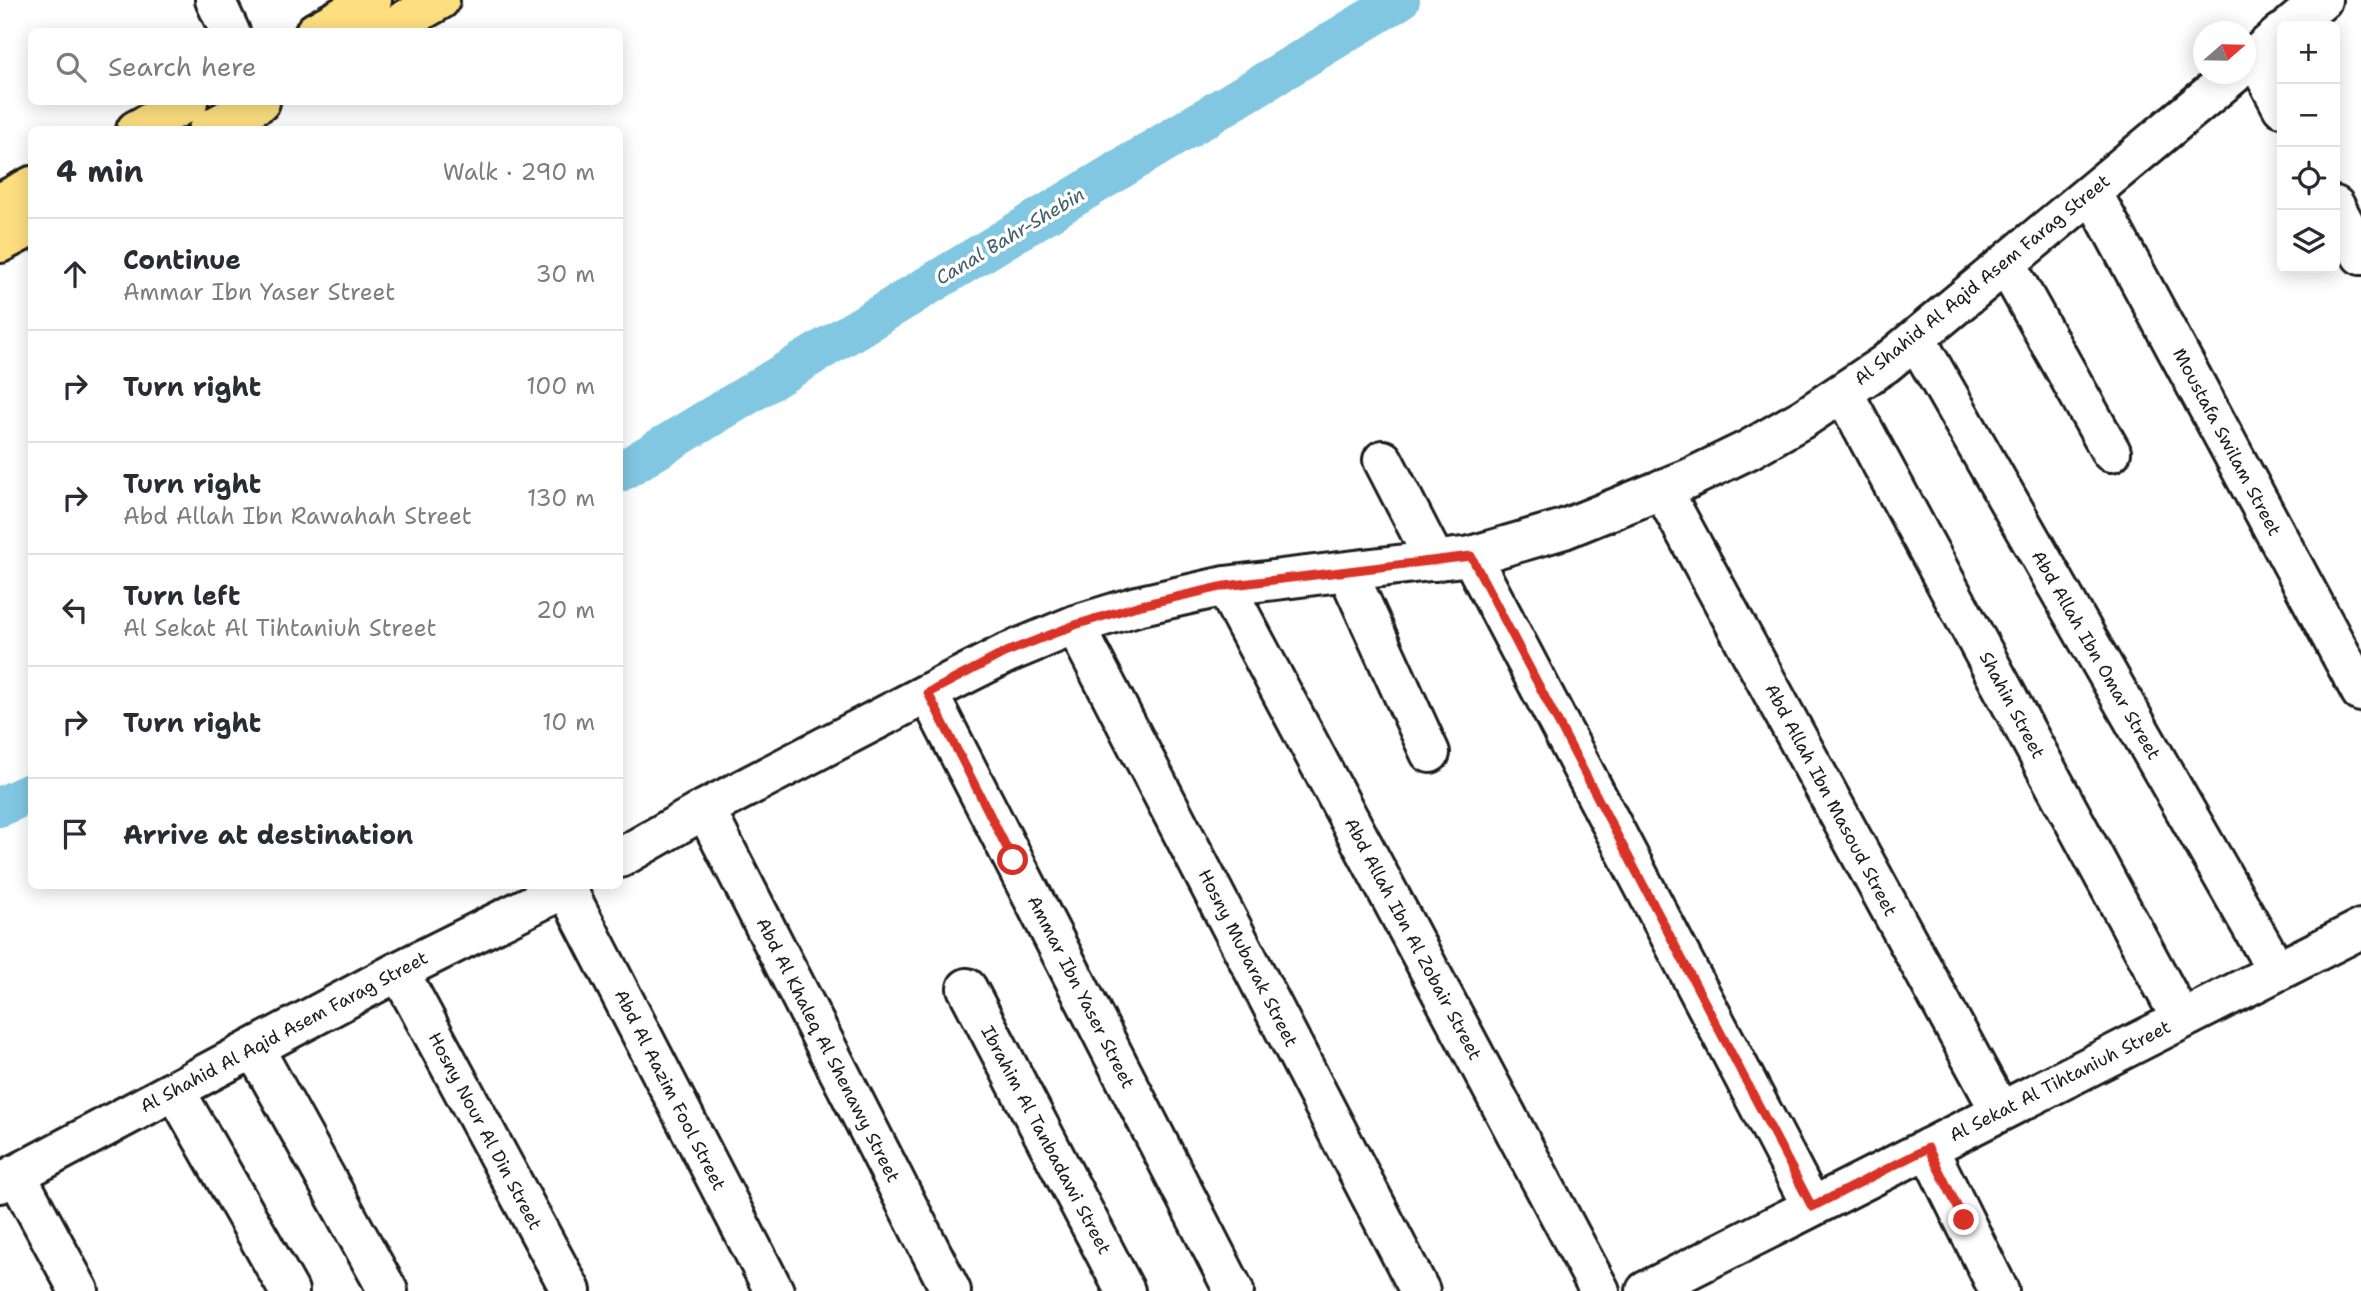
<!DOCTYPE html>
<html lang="en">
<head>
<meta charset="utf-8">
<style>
	:root { --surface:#fff; --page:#f2f2f3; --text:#2b2b33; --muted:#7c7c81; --line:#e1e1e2 }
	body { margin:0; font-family:"Shantell Sans",sans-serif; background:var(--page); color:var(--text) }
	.controls { position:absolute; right:21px; top:21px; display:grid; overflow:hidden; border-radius:10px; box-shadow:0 4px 18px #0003 }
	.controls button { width:63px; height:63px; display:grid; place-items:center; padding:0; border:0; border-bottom:2px solid var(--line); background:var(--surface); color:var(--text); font:35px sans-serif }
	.compass { position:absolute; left:2193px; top:21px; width:63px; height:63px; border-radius:50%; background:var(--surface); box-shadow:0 4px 18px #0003; rotate:70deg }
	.stop { position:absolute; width:21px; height:21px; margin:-16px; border:5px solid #d93025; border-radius:50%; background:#fff }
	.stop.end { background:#d93025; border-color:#fff; box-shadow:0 2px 7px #0008 }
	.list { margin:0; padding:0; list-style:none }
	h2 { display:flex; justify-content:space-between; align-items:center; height:91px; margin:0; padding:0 28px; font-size:30px }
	h2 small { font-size:23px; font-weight:400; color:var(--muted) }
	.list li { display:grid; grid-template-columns:46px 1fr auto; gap:21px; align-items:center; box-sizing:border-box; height:112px; padding:0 28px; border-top:2px solid var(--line) }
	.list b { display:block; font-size:26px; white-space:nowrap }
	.list p { margin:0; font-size:23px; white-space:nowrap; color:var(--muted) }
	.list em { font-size:23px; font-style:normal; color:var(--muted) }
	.icon { flex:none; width:38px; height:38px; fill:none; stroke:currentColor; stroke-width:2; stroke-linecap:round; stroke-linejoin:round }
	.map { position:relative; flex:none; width:2361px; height:1291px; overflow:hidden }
	.search { position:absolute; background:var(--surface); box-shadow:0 4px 18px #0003; left:28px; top:28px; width:595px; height:77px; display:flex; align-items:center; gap:18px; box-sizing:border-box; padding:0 24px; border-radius:10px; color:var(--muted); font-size:26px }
	.panel { position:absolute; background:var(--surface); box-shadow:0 4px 18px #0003; left:28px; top:126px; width:595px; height:763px; border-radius:10px }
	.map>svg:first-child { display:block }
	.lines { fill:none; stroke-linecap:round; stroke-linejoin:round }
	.canal { stroke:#81c7e2; stroke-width:40 }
	.minor-casing { stroke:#1c1c1c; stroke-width:44 }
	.major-casing { stroke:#1c1c1c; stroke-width:44 }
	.minor { stroke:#fff; stroke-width:38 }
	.major { stroke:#fddf80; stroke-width:38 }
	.route { stroke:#d93025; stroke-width:9 }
	.labels { text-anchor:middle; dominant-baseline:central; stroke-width:7; stroke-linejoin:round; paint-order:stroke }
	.street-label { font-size:18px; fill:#1c1c1c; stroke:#fff }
	.water-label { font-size:19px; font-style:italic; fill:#44606b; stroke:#fff }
</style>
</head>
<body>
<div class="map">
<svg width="2361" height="1291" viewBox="0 0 2361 1291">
	<rect width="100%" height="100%" fill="#fff"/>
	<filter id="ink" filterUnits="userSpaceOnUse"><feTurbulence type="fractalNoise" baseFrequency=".0143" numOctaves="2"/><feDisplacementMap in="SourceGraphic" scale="14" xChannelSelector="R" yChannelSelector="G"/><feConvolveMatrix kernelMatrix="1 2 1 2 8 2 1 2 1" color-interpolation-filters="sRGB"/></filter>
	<g filter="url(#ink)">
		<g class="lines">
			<path class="canal" d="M620,472L1400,0
				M0,807L32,792"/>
			<g class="minor-casing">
				<path id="minor" d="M215,0L230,32
					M2291,26L2322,0
					M2255,56L2282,107
					M2246,64L2282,33
					M2092,192L2361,692
					M2335,206L2361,255
					M2006,264L2111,452
					M1916,339L2277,971
					M1843,392L2181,1019
					M1383,460L1435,561
					M1662,489L2000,1111
					M1471,556L1812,1207
					M1347,571L1430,753
					M1225,586L1600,1291
					M1075,625L1420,1291
					M928,693L1234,1291
					M705,809L951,1291
					M620,858L705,809L928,693L1005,654L1075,625L1137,606L1225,586L1471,556L1564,529L1690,478L1748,450L1804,418L1885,364L2234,74
					M566,888L774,1291
					M399,971L571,1291
					M967,988L1125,1291
					M254,1048L388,1291
					M175,1090L289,1291
					M1928,1148L1999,1291
					M16,1174L79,1291
					M0,1183L399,971L570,886
					M1646,1291L2361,929"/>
			</g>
			<g class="major-casing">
				<path id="major" d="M315,32L372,0
					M384,32L440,0
					M136,130L188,102
					M208,130L260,102
					M0,203L32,186
					M0,243L32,226"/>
			</g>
			<use href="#minor" class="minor"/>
			<use href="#major" class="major"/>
		</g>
	</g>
	<g class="lines" filter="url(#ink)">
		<path class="route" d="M1013,860L928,693L1004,653L1075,625L1137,606L1225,586L1471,556L1812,1207L1928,1148L1964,1220"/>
	</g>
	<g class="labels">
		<g class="street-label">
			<text transform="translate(1982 280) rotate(-39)">Al Shahid Al Aqid Asem Farag Street</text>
			<text transform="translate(2227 442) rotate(62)">Moustafa Swilam Street</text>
			<text transform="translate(2096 655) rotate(60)">Abd Allah Ibn Omar Street</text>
			<text transform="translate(2012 705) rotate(62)">Shahin Street</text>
			<text transform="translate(1831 800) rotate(62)">Abd Allah Ibn Masoud Street</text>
			<text transform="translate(1413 939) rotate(62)">Abd Allah Ibn Al Zobair Street</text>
			<text transform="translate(1248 958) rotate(63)">Hosny Mubarak Street</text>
			<text transform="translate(1081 992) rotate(63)">Ammar Ibn Yaser Street</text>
			<text transform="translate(284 1032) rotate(-28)">Al Shahid Al Aqid Asem Farag Street</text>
			<text transform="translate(828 1050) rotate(63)">Abd Al Khaleq Al Shenawy Street</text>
			<text transform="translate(2060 1081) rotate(-27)">Al Sekat Al Tihtaniuh Street</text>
			<text transform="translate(670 1090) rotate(63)">Abd Al Aazim Fool Street</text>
			<text transform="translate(485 1131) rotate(62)">Hosny Nour Al Din Street</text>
			<text transform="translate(1046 1140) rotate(62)">Ibrahim Al Tanbadawi Street</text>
		</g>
		<g class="water-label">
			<text transform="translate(1010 236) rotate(-31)">Canal Bahr-Shebin</text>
		</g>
	</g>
</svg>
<div class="controls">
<button>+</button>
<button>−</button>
<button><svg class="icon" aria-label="locate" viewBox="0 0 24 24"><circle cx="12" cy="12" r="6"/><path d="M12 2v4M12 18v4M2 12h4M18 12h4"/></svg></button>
<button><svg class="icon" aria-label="layers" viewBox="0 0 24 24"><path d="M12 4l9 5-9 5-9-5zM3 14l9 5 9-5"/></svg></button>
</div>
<svg class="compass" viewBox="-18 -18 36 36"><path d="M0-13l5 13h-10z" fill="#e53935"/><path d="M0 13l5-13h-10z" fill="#7c7c81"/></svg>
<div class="stop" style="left:1013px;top:860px"></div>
<div class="stop end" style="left:1964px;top:1220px"></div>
<div class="search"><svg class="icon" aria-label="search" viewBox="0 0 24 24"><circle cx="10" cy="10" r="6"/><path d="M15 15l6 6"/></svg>Search here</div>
<section class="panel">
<h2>4 min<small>Walk · 290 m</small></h2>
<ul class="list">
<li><svg class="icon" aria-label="ahead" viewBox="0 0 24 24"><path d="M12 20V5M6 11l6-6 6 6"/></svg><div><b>Continue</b><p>Ammar Ibn Yaser Street</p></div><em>30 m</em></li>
<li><svg class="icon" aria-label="right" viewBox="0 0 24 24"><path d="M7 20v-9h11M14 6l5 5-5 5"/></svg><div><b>Turn right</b></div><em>100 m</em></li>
<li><svg class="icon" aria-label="right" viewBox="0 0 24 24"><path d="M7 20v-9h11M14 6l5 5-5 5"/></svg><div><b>Turn right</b><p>Abd Allah Ibn Rawahah Street</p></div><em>130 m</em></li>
<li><svg class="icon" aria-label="left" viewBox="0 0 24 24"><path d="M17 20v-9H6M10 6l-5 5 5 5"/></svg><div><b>Turn left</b><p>Al Sekat Al Tihtaniuh Street</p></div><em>20 m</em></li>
<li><svg class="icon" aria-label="right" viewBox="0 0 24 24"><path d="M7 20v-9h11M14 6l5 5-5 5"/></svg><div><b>Turn right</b></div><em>10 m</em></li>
<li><svg class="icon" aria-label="arrive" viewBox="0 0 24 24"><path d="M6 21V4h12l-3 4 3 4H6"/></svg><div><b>Arrive at destination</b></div></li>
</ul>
</section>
</div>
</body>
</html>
